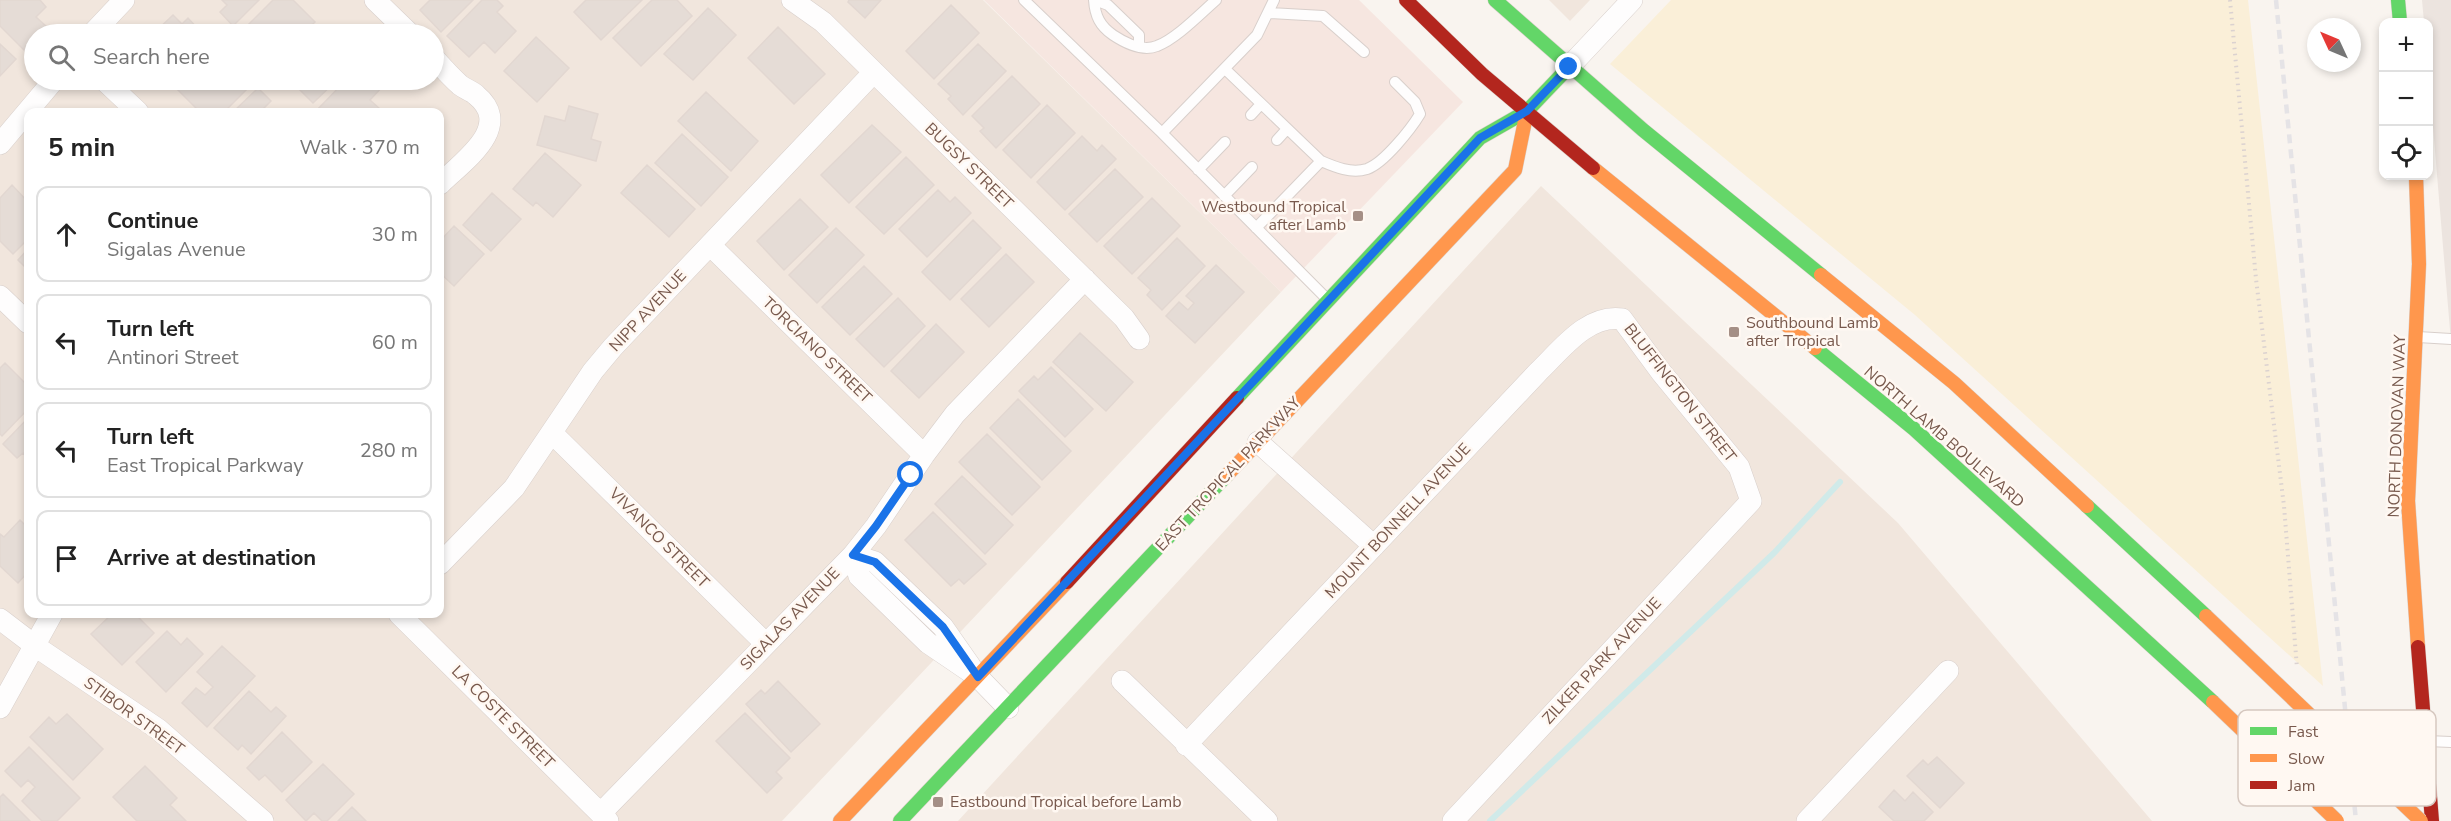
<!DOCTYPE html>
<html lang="en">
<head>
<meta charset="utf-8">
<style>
	:root { --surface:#fff; --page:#f2f2f2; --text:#222; --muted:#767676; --line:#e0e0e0 }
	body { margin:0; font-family:"Nunito Sans",sans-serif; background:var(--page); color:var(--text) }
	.controls { position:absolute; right:18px; top:18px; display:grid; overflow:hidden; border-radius:12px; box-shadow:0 3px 9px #0003 }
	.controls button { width:54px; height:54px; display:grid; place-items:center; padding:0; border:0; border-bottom:2px solid var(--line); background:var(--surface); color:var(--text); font:30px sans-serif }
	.compass { position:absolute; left:2307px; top:18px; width:54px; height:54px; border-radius:50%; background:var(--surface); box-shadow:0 3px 9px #0003; rotate:314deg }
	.stop { position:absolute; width:18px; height:18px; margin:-14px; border:4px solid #1a73e8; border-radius:50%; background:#fff }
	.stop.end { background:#1a73e8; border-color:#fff; box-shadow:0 2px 6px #0008 }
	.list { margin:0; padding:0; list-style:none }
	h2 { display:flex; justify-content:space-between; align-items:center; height:78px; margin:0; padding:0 24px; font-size:26px }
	h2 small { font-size:20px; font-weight:400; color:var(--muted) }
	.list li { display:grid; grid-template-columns:39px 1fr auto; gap:18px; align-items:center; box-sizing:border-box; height:96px; margin:0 12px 12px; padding:0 12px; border:2px solid var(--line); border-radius:12px }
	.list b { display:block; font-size:22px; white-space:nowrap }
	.list p { margin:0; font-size:20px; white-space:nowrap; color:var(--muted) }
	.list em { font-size:20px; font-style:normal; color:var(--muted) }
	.icon { flex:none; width:33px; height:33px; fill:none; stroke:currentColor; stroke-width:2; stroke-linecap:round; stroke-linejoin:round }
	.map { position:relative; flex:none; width:2451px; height:821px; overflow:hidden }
	.search { position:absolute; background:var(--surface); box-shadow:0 3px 9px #0003; left:24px; top:24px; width:420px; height:66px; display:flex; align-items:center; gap:15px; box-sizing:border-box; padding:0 21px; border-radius:33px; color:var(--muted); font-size:22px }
	.panel { position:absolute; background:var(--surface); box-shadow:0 3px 9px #0003; left:24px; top:108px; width:420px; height:510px; border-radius:12px }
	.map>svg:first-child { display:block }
	.residential { fill:#f1e6dd; fill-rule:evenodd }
	.commercial { fill:#f6e6e0 }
	.industrial { fill:#ece4df }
	.sand { fill:#faefd8 }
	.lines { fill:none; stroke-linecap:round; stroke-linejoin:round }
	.stream { stroke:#d0eae9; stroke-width:6 }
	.building { fill:#e5dcd6; stroke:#e2d7d1; stroke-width:1.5 }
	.lane-casing { stroke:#d8cfcb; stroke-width:12 }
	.street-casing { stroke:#d8cfcb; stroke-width:22 }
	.fast-casing { stroke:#d9cfca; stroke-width:15 }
	.slow-casing { stroke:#d9cfca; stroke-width:15 }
	.jam-casing { stroke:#d9cfca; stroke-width:15 }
	.path { stroke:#dbd2d0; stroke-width:4; stroke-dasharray:1.5 4.5; stroke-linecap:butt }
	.lane { stroke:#fefdfd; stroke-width:10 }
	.street { stroke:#fefdfd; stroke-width:21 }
	.fast { stroke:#63d668; stroke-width:14 }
	.slow { stroke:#ff974d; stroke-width:14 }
	.jam { stroke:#b3261e; stroke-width:14 }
	.rail { stroke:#e5e3e6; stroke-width:4.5; stroke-dasharray:9 6; stroke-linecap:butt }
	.slow-bridge-casing { stroke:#d9cfca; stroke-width:15; stroke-linecap:butt }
	.slow-bridge { stroke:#ff974d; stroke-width:14 }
	.route { stroke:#1a73e8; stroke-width:8 }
	.poi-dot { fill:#a58f86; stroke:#fff8f2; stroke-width:2 }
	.labels { text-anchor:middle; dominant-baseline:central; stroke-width:5; stroke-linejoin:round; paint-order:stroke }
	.street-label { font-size:16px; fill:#78594d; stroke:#fff8f2 }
	.poi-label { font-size:16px; fill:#78594d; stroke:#fff8f2; text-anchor:start }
	.key { fill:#fff8f2; stroke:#d6c8c0; stroke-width:1.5 }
	.key-label { font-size:16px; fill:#78594d }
</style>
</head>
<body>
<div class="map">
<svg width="2451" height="821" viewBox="0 0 2451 821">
	<rect width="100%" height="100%" fill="#f9f4ef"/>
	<path class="residential" d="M0,0H983L1281,292L782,821H0ZM34,34H434V80H34ZM28,112H440V614H28Z
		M1549,0H1590L1570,21Z
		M1541,186L1898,523L2152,821H958Z"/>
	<path class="commercial" d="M984,0H1359L1463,102L1281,292Z"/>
	<path class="industrial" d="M2422,0H2451V342L2429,79L2428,22H2424Z"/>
	<path class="sand" d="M1671,0H2248L2323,686L1915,315L1610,64Z"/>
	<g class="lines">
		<path class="stream" d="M1490,821L1774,553L1840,482"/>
	</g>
	<path class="building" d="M0,0H40L46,7L36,17L48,28L41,34H34V42L25,51L0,26Z
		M222,0H259L233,26L220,12L227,5Z
		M273,0H293L315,22L302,34H250L244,29Z
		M430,0H473L441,32L420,10Z
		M482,0H497L503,6L497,12L516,31L495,53L484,42L469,57L447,36Z
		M586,0H642L601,40L574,12Z
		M652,0H677L692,16L641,66L613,38Z
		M849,0H881L865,18L848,2Z
		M951,5L979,33L934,79L906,51Z
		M708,8L736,35L693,80L664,54Z
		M173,15L182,24L188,18L201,32L198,34H153Z
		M778,27L825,74L794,104L748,58Z
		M536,37L569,68L537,102L504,71Z
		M0,44L16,59L0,76Z
		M978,44L1006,71L963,115L948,99L951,96L938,84Z
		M1012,76L1040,104L996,148L980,131L984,128L972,116Z
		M189,80H237L247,89L224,112H200L178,90Z
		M305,80H337L313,103L300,90L308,82Z
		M346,80H376L383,86L370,100L380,109L377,112H322L318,109Z
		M258,88L271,101L263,109L266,112H233Z
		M706,92L758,141L731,171L678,121Z
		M1047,105L1075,133L1031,178L1003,150Z
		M569,106L598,114L591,139L601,142L596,161L537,145L545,116L565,121Z
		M872,125L901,152L849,203L821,175Z
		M682,134L728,177L701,206L655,163Z
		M1082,136L1097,151L1102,145L1116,159L1065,210L1037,182Z
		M545,153L581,185L553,217L536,202L533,206L513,189Z
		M906,157L934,185L884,234L856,207Z
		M647,165L695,209L669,237L621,193Z
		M1115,169L1143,197L1097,242L1069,214Z
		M12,185L28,202V239L13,254L0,241V198Z
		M938,190L950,202L955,197L971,213L927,257L899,229Z
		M492,193L521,219L491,251L463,225Z
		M1152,198L1180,226L1132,274L1104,246Z
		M800,199L828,227L784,270L757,241Z
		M973,220L1001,248L950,300L922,272Z
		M454,226L484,254L454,286L440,273V241Z
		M836,228L864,255L817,303L789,275Z
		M1177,238L1205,266L1162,310L1147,295L1151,290L1138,278Z
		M28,249V270L18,260Z
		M1006,254L1034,282L989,327L961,299Z
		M1216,265L1244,292L1195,343L1166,316L1179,302L1188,310L1194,303L1186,296Z
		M864,266L892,294L850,335L822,307Z
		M898,298L925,326L884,367L856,339Z
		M936,324L964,352L919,398L891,371Z
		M1080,333L1133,382L1106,411L1053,362Z
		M5,363L28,386V409L2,436L0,434V368Z
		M1051,367L1093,409L1065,437L1019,391L1034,376L1038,380Z
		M1018,399L1071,451L1042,480L990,428Z
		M28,418V459L23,453L17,458L3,444Z
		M987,434L1040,487L1012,515L959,462Z
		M962,476L1013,525L985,554L935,504Z
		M933,512L986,564L964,584L959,579L951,586L905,540Z
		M20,520L28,528V572L18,583L0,566V534L4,537Z
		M112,614H135L154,633L122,665L91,634Z
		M167,631L181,645L187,638L203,654L166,692L136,662Z
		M222,646L255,676L207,727L182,703L196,688L205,695L213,687L197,672Z
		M778,681L820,724L791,752L746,704L761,690L765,694Z
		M249,691L271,712L276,707L286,716L251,754L242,745L238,750L214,728Z
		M745,713L790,758L776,772L782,778L767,793L716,741Z
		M67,714L103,749L73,780L30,737L49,717L56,724Z
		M282,732L312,762L282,792L265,775L259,780L247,768Z
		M29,747L80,798L57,821H42L22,801L35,787L28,780L21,787L5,771Z
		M1937,757L1964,783L1940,808L1907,776L1923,760L1928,765Z
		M323,764L354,794L327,821H322L314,813L306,821L286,800Z
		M145,766L177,798L170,805L186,821H137L113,797Z
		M1894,790L1905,801L1913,792L1933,812L1924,821H1894L1879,807Z
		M3,794L30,821H0V797Z
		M352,807L366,821H338Z"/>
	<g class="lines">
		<g class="lane-casing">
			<path id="lane" d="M1024,0L1162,133
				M1094,0C1095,16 1100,26 1113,35C1125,43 1142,52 1157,46C1176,39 1200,14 1216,0
				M1095,0L1108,5L1139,35V47
				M1274,0L1257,35L1162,133L1328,300
				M1268,13L1323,16L1364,52
				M1225,69L1321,161L1256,228
				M1251,115L1261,104
				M1277,140L1287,129
				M1321,161C1335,167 1351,174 1367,169C1384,163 1411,129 1420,114L1415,102L1395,82
				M1198,170L1225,142
				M1224,196L1252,167
				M2418,337L2451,339
				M2427,741L2451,742"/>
		</g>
		<g class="street-casing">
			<path id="street" d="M375,0L410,34
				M792,0L823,22L1124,318L1139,339
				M92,34L124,0
				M434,58C442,67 451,77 460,85C465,89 472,91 476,95C515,127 462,162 440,184
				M1569,67L1632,0
				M104,80L138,112
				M0,144L54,80
				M710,245L924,455
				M0,296L28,323
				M552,433L766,644
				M1258,442L1374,546
				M853,555L859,576L928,643L978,677L1008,708
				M853,555L875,562L943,627L971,667
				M440,564L514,488L593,371L613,347L874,72
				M399,614L608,821
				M0,619L38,648L158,729L263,821
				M1122,681L1267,821
				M0,708L52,614
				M1186,745L1539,371C1561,350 1587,314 1622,319L1661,372L1739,467L1751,501L1453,821
				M601,813L853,555L876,526L924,455L955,414L1085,279
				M1807,821L1948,671"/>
		</g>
		<g class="fast-casing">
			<path id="fast" d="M1495,0L1643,130L1821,275
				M2398,0L2400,22
				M1815,348L1914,429L2213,702
				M1237,398L1480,138L1527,111L1569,67
				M2087,506L2206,616
				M900,821L1227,475"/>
		</g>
		<g class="slow-casing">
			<path id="slow" d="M1593,168L1815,348
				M2416,176L2419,264L2408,501L2418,647
				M1821,275L1954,383L2087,506
				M1227,475L1515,170L1527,111
				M840,821L1067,582"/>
		</g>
		<g class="jam-casing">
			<path id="jam" d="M1406,0L1482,74L1593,168
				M1067,582L1237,398
				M2418,647L2432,821"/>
		</g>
		<path class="path" d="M2230,0L2256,279L2284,506L2297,668"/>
		<use href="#lane" class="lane"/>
		<use href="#street" class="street"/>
		<use href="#fast" class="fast"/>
		<use href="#slow" class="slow"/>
		<use href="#jam" class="jam"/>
		<path class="rail" d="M2276,0L2356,821"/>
		<g class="slow-bridge-casing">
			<path id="slow-bridge" d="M2206,616L2421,821
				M2213,702L2337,821"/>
		</g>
		<use href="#slow-bridge" class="slow-bridge"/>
	</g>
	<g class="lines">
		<path class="route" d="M911,475L876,526L853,555L875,562L943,627L978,677L1480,138L1527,111L1569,67"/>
	</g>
	<g class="poi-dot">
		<rect x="1352" y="210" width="12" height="12" rx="3"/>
		<rect x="1728" y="326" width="12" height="12" rx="3"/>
		<rect x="932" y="796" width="12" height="12" rx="3"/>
	</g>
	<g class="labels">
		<g class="street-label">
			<text transform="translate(969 166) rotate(44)">BUGSY STREET</text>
			<text transform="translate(648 311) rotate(-47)">NIPP AVENUE</text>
			<text transform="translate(817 350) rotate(44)">TORCIANO STREET</text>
			<text transform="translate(1680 393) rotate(52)">BLUFFINGTON STREET</text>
			<text transform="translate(2397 426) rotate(-88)">NORTH DONOVAN WAY</text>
			<text transform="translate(1944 437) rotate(41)">NORTH LAMB BOULEVARD</text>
			<text transform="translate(1228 474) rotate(-47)">EAST TROPICAL PARKWAY</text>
			<text transform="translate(1398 521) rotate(-47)">MOUNT BONNELL AVENUE</text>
			<text transform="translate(659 538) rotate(45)">VIVANCO STREET</text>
			<text transform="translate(790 619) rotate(-46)">SIGALAS AVENUE</text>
			<text transform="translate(1602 661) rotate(-47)">ZILKER PARK AVENUE</text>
			<text transform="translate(134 716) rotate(36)">STIBOR STREET</text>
			<text transform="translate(503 717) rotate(45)">LA COSTE STREET</text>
		</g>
		<g class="poi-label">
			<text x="1346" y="207" text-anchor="end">Westbound Tropical<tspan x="1346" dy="18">after Lamb</tspan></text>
			<text x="1746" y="323">Southbound Lamb<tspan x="1746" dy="18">after Tropical</tspan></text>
			<text x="950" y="802">Eastbound Tropical before Lamb</text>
		</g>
	</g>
	<rect x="2238" y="710" width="198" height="96" rx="9" class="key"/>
	<rect x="2250" y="727" width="27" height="8" fill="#63d668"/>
	<rect x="2250" y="754" width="27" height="8" fill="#ff974d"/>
	<rect x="2250" y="781" width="27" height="8" fill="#b3261e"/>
	<g class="key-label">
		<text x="2288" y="737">Fast</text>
		<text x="2288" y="764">Slow</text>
		<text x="2288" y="791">Jam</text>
	</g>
</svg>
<div class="controls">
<button>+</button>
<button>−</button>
<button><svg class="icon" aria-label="locate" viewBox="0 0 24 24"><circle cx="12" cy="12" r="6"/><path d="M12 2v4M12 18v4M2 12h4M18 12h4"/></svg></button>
</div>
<svg class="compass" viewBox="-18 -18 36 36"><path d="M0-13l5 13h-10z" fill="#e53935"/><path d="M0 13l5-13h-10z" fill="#767676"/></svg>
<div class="stop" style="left:911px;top:475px"></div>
<div class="stop end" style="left:1569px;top:67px"></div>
<div class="search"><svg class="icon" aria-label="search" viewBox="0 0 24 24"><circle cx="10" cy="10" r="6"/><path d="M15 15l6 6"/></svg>Search here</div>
<section class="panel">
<h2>5 min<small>Walk · 370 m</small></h2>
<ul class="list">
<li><svg class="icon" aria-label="ahead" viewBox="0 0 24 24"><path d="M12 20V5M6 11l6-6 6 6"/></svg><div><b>Continue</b><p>Sigalas Avenue</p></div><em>30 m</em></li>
<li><svg class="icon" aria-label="left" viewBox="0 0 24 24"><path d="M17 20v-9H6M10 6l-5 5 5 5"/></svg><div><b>Turn left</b><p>Antinori Street</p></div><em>60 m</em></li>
<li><svg class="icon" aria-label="left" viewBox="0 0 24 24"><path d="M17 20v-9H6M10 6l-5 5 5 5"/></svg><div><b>Turn left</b><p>East Tropical Parkway</p></div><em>280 m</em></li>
<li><svg class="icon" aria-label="arrive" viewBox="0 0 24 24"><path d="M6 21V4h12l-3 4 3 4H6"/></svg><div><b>Arrive at destination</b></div></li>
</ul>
</section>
</div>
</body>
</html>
